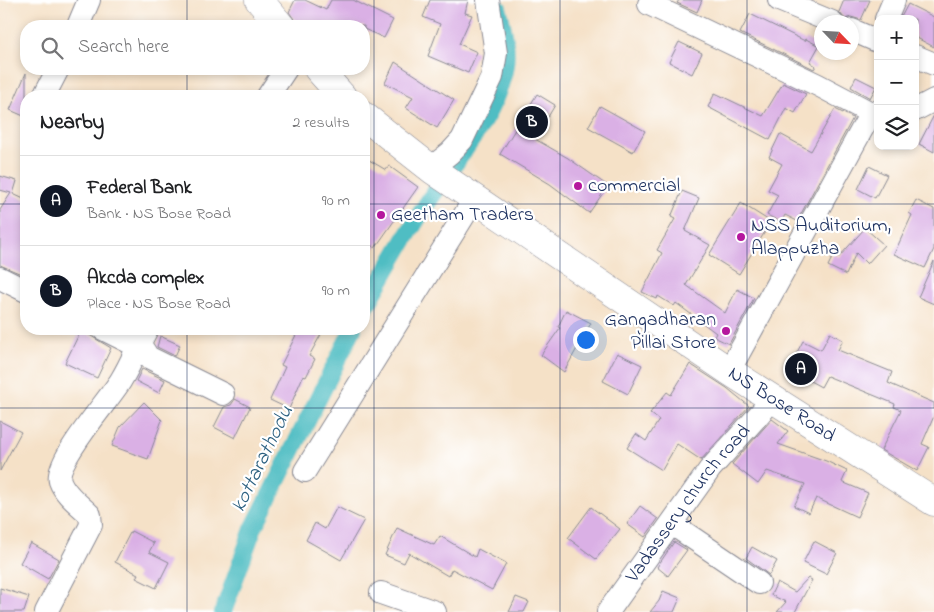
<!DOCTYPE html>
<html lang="en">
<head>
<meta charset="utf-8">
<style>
	:root { --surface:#fff; --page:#f6f6f6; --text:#202124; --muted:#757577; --line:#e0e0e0; --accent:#111827 }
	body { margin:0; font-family:"Indie Flower",sans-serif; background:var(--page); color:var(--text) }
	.controls { position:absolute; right:15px; top:15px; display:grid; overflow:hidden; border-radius:10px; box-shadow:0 2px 8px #0003 }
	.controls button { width:45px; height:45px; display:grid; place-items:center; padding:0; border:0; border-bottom:1px solid var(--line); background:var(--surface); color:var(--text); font:25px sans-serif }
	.compass { position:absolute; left:814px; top:15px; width:45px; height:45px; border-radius:50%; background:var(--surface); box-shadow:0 2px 8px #0003; rotate:115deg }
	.you { position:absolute; left:585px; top:339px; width:18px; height:18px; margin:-12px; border:4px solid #fff; border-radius:50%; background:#1a73e8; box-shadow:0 0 0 8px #1a73e833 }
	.badge { display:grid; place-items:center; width:32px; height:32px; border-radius:50%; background:var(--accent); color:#fff; font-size:16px; font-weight:700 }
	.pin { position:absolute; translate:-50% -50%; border:2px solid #fff; box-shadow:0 1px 5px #0006 }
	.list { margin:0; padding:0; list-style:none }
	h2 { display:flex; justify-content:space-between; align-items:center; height:65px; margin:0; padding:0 20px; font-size:21px }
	h2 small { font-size:16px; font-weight:400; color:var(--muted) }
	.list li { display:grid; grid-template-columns:32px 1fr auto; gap:15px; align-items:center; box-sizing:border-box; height:90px; padding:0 20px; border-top:1px solid var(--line) }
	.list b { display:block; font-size:19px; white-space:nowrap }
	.list p { margin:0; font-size:16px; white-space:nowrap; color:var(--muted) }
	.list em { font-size:16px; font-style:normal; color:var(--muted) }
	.icon { flex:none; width:28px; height:28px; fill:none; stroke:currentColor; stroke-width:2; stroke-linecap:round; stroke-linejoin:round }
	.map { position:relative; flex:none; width:934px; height:612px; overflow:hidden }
	.search { position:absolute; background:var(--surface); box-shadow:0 2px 8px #0003; left:20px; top:20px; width:350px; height:55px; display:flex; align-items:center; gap:12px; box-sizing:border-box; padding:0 18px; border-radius:20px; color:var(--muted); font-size:19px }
	.panel { position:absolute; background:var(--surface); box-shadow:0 2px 8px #0003; left:20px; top:90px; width:350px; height:245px; border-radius:20px }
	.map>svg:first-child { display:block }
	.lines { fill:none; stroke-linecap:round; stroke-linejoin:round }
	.canal { stroke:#4fbdc3; stroke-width:18 }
	.building { fill:#dab0e5 }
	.minor-casing { stroke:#888892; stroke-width:24 }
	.major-casing { stroke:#888892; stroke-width:29 }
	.minor { stroke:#fff; stroke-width:22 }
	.major { stroke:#fff; stroke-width:28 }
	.grid { fill:none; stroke:#1b2f5e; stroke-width:1; stroke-opacity:0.55 }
	.poi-dot { fill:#b5179e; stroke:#fff; stroke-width:2 }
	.labels { text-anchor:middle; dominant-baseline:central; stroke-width:4.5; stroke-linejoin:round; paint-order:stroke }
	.poi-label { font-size:20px; fill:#1b2f5e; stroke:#fff; text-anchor:start }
	.street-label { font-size:20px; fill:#1b2f5e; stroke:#fff }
	.water-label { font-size:21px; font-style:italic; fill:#2d6181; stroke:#fff }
</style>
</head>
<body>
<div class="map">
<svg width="934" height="612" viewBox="0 0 934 612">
	<rect width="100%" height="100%" fill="#fff"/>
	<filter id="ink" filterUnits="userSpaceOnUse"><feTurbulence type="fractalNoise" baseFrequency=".02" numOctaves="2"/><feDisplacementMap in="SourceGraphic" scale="10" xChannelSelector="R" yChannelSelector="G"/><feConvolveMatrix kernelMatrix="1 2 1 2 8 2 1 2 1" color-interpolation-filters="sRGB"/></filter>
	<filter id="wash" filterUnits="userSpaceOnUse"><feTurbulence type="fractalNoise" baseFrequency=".0096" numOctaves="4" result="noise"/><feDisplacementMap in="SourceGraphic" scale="20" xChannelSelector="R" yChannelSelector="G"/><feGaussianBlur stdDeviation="1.12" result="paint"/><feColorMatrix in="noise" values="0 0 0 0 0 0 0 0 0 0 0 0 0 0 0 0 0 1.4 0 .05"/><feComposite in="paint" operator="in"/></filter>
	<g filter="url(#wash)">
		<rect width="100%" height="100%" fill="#f5e1c7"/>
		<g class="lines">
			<path class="canal" d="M364,310C386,272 407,233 432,196C458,157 491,121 503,75C509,53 504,30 498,8
				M223,612L253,529L353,329"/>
		</g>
		<g id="blocks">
			<path class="building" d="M295,0H305L326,10L331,0H353L393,20L384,38L364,29V26H304L296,22L289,12Z
				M430,0H468L465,13L472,15L459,44L477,52L468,73L428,56L440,24L423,17Z
				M679,0H702L697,12L677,3Z
				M844,0H870L861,20L851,17L845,19L839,12Z
				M908,4L934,17V47L915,37V19H900Z
				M750,14L805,41L806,39L819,46L810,62L816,66L814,69L740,33Z
				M679,42L702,53L692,74L669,62Z
				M395,62L454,100L437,128L406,108L413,97L385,83Z
				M26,73V117L10,110Z
				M856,77L876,87L870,98L851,87Z
				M783,83L806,94L795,113L786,108L770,140L708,107L715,93L763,116Z
				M537,94L555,105L535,139L568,158L608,186L589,213L550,184L500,154Z
				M600,106L645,131L633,152L588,127Z
				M835,109L853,118L797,221L785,215L781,222L767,215L778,195L768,190L782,164L769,157L780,134L811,151Z
				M934,115V152L919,144Z
				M364,157L386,170L389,166L418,187L375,248L364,240Z
				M869,166L887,175L875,198L858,189Z
				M0,176L17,181L13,194L26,200V276L0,265V210L11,193L0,190Z
				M682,191L699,198L685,231L710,245L686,285L725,313L737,289L754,298L729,344L714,337L716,333L676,303L674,306L658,296L657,299L642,292L662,253L657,250L675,219L671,217Z
				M916,200L934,209V249L925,268L894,254L912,215L909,213Z
				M741,203L771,222L739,274L709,255Z
				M865,228L884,245L867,264L856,253L846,275L828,266L834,254L839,257Z
				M934,261V304L918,297Z
				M566,310L591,323L564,372L541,355L560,328L558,327Z
				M299,329H324L309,356L315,359L306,377L303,376L289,409L270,400L285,367L281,365Z
				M81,330L111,348L97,378L65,363Z
				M830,333L843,340L838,350L892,372L888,383L934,403V416L922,444L929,447L917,471L881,450L901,410L894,407L895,404L827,376L821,387L788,369L803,341L821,350Z
				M160,336L180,345L175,356L157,347Z
				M617,353L642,365L628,394L603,381Z
				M690,364L727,388L749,406L701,460L677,444L662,470L627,448L636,434L646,441L659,420L650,413L667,392L671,395Z
				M142,369L165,380L159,393L136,381Z
				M235,399L250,407L235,438L214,427L224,407L231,405Z
				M144,402L162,420L148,459L112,446L120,427Z
				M772,419L788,431L778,444L826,461L847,471L842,482L868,493L857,517L816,498L809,513L794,506L805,484L767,471L758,484L732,464Z
				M0,421L21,432L0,471Z
				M640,506L658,519L645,537L627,524Z
				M337,507L364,520L341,560L306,540L315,523L325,529Z
				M591,507L620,529L596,559L568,538Z
				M397,528L434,545L440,536L475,557L478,549L506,564L492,590L452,569L448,576L409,553L404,563L385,555Z
				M131,531L154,543L149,552L169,562L156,588L136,578L138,574L115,562Z
				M814,541L837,553L826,574L803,563Z
				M674,542L687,550L668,576L657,567Z
				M31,543L59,559L48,579L20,563Z
				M752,547L777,561L769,575L746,558Z
				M808,578L812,580L795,612H777L786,602L771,595L777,582L795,592Z
				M0,588L29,597L24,612H0Z
				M663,591L680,598L674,612H650L659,601Z
				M516,597L529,602L524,612H509Z"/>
		</g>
	</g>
	<g filter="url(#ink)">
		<use href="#blocks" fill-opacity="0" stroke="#888892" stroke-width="1"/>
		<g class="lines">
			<g class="minor-casing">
				<g id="minor">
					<path d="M779,0L832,22"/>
					<path d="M649,4L818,85L871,113"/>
					<path d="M886,19L894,0"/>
					<path d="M78,26L89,0"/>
					<path d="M852,30L877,41"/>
					<path d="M915,56L934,64"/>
					<path d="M44,96L58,69"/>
					<path d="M268,96L286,69"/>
					<path d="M915,110L934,100"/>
					<path d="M431,168L450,153L462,140L492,77L496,53L488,0"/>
					<path d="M0,278L26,291"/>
					<path d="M103,329L137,346"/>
					<path d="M139,343L148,357L223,394"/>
					<path d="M729,371L871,113L878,112"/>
					<path d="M305,471L475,198"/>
					<path d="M672,524L759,583"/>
					<path d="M381,593L435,612"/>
					<path d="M46,612L91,525L90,515C80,505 65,495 60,481C54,461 110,399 121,380C131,364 138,345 147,329"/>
					<path id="s1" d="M608,612L710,469L773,399"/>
				</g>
			</g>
			<g class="major-casing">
				<g id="major">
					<path d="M259,0L281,26"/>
					<path d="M318,69L342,96"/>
					<path id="s2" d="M364,116L434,171L729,371L934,502"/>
				</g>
			</g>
			<use href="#minor" class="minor"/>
			<use href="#major" class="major"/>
		</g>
	</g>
	<path class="grid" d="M187,0V26M374,0V612M560,0V612M747,0V612M187,69V96M0,204H26M364,204H934M187,329V612M0,408H934"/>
	<g class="poi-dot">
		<circle cx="578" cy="186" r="5"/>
		<circle cx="381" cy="215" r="5"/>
		<circle cx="741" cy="237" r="5"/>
		<circle cx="726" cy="331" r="5"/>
	</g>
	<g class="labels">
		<g class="poi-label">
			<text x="588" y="186">commercial</text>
			<text x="391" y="215">Geetham Traders</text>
			<text x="751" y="226">NSS Auditorium,<tspan x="751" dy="23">Alappuzha</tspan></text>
			<text x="716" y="320" text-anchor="end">Gangadharan<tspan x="716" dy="23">Pillai Store</tspan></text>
		</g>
		<g class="street-label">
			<text stroke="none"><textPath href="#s2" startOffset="508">NS Bose Road</textPath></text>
			<text stroke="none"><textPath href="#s1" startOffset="135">Vadassery church road</textPath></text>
		</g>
		<g class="water-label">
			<text transform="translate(263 459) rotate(-64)">kottarathodu</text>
		</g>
	</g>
</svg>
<div class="controls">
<button>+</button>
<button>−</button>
<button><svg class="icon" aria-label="layers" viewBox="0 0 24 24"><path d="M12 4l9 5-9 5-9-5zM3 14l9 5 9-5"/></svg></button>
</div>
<svg class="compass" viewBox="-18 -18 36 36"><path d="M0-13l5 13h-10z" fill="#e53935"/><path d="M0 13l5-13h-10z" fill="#757577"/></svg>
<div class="you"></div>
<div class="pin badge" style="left:801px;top:369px">A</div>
<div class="pin badge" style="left:532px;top:122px">B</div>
<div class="search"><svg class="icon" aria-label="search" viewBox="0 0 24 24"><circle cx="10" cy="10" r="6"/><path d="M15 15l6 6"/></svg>Search here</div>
<section class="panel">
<h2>Nearby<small>2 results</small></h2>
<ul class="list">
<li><span class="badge">A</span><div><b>Federal Bank</b><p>Bank · NS Bose Road</p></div><em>90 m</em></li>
<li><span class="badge">B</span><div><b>Akcda complex</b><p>Place · NS Bose Road</p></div><em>90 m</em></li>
</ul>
</section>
</div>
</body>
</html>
